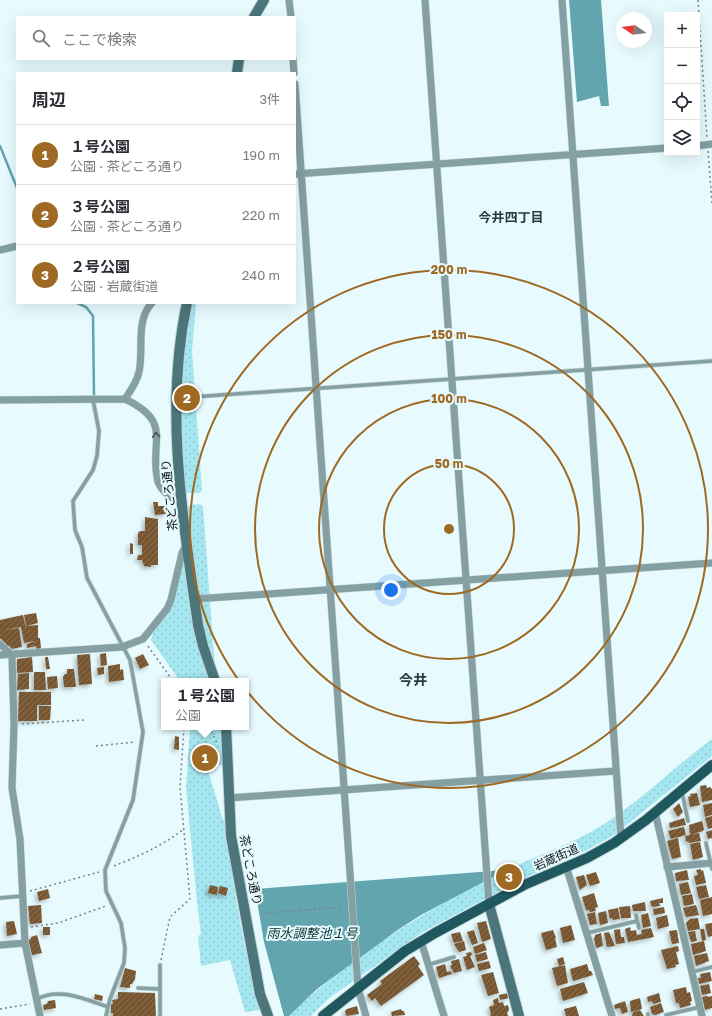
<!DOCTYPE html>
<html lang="ja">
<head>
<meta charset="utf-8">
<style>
	:root { --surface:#fff; --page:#f7f7f7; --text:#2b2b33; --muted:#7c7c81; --line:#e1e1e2; --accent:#9e6922 }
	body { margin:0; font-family:"Golos Text","Noto Sans JP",sans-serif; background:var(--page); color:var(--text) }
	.controls { position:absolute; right:12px; top:12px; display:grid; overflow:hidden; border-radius:0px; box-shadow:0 4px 16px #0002 }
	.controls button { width:36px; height:36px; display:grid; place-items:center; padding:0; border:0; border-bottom:1px solid var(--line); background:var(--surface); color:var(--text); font:20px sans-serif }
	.compass { position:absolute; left:616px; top:12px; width:36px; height:36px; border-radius:50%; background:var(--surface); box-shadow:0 4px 16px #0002; rotate:283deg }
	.you { position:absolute; left:391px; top:590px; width:14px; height:14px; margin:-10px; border:3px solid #fff; border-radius:50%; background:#1a73e8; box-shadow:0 0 0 6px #1a73e833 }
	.badge { display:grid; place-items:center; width:26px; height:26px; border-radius:50%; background:var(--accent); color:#fff; font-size:13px; font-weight:700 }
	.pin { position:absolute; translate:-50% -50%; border:2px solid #fff; box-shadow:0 1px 4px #0006 }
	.popup { position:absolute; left:161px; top:678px; width:88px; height:52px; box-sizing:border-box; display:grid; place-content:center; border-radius:0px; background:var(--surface); filter:drop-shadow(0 1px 3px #0005); font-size:13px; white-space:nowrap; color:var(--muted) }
	.popup b { font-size:15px; color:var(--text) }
	.popup::after { content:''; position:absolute; left:50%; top:100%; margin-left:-8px; border:8px solid transparent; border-top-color:var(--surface) }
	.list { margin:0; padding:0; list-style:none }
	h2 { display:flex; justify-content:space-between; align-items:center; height:52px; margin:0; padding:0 16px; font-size:17px }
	h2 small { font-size:13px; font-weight:400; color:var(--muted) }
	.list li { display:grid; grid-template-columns:26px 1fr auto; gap:12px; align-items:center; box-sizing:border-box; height:60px; padding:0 16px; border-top:1px solid var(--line) }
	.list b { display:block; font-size:15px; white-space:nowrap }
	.list p { margin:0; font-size:13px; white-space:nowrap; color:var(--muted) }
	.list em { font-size:13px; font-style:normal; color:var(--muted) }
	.icon { flex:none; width:22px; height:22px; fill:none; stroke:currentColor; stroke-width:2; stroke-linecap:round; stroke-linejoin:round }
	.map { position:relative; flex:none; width:712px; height:1016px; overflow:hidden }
	.search { position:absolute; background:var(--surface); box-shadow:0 4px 16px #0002; left:16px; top:16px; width:280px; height:44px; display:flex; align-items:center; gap:10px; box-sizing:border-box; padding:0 14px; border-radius:0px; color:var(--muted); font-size:15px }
	.panel { position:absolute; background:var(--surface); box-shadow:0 4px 16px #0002; left:16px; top:72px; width:280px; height:232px; border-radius:0px }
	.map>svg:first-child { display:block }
	.grass { fill:url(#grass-dots) }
	.water { fill:#63a5ae }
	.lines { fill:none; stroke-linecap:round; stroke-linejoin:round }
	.stream { stroke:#63a5ae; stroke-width:2.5 }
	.building { fill:url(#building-hatch); filter:url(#shadow) }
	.lane-casing { stroke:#c4d7d9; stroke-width:5 }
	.street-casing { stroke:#c4d7d9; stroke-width:8 }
	.secondary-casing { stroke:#c4d7d9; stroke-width:12 }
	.primary-casing { stroke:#c4d7d9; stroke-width:12 }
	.path { stroke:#758588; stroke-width:1.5; stroke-dasharray:2 3; stroke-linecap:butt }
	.lane { stroke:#84a0a3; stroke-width:3.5 }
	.street { stroke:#84a0a3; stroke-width:7 }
	.secondary { stroke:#4c767b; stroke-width:10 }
	.primary { stroke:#20585f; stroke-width:10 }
	.oneway { stroke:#415557 }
	.ring { fill:none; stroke:#9e6922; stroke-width:2 }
	.labels { text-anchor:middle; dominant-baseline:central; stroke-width:4; stroke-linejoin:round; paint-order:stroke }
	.street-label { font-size:12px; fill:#0b1719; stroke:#e7fbfe }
	.neighbourhood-label { font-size:13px; font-weight:bold; fill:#203d41; stroke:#e7fbfe }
	.water-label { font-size:13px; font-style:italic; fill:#0d3034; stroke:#e7fbfe }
	.quarter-label { font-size:14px; font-weight:bold; fill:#203d41; stroke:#e7fbfe }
	.centre { fill:#9e6922; stroke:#e7fbfe; stroke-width:2 }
	.ring-label { font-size:12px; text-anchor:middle; font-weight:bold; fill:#9e6922; stroke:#e7fbfe; stroke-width:4; stroke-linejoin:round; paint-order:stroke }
</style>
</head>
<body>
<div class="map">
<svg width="712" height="1016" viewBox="0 0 712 1016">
	<defs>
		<pattern id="grass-dots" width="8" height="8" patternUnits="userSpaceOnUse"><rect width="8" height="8" fill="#a5e7f0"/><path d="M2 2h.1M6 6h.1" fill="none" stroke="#8dc5cd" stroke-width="1.8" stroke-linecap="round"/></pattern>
		<pattern id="building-hatch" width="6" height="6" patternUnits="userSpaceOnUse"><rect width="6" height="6" fill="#785731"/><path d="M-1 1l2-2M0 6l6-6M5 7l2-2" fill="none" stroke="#887053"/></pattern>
		<filter id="shadow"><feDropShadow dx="-2.5" dy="2.5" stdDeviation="2" flood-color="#0004"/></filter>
	</defs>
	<rect width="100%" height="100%" fill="#e7fbfe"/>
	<path class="grass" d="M189,303H196L192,351L202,490L199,493H187L183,489L179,403Z
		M200,504L203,507L216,681H180L151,640C154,625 170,615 175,599L189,536L186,508L190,505Z
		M190,727H220L223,765L206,764L223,820L226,818C232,882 242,946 261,1008L259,1010L245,1012L230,960L201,966L198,936L201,934L197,902L186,788Z
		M712,739V756L614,835L583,852L522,879L423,932L328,999L311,1016H289C352,955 428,908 507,870C533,857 561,848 587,834C632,810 671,769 712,739Z"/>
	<path class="water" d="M569,0H601L609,106H601L599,96L577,102Z
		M506,870L421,915L399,929L317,989L289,1016H284L264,942L255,889Z"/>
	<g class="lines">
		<path class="stream" d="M0,146L17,188
			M77,303L86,307L93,316L94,396"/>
	</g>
	<path class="building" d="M153,502H158V506H166V514L155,515Z
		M145,517L158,519V565H151V567L144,566L142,560H137L138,555H142V545H138V533L140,531H145Z
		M130,543L133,544V554H130Z
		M36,613L38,623L26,626L24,615Z
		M23,615L26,628V626L38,625V638H40L41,649H36V646L27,648V644L35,641L24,643L21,627L3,630L19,628L22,647L11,649L10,646H8L0,638V620Z
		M106,653L107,665L101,666L100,654Z
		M90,654L92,684L79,685L77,655Z
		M143,654L149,665L140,669L135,658Z
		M32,657L33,672L17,673V659Z
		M45,657H48L50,669H46Z
		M120,664V670L123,669L124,680L109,682L108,666Z
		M104,667V674L98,675L97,668Z
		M67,669H74L76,687H64L63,677L65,674H67Z
		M34,672H45L46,690H34Z
		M29,673V689L17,690L18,674Z
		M57,676L58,688L48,689L47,677Z
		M19,692H51V705H37V721H18Z
		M39,706H51L50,720H39Z
		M175,736L179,737V750L174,749Z
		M706,785L707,788L710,787L712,789V800L702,802L700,786Z
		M697,793L700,805L690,807L688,797L691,796L690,794Z
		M679,803L683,812L678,817L673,809Z
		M712,803V815L705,817L703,805Z
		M712,816V828L708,829L705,818Z
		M684,818L686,825L670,828L669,823Z
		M702,821L704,829L703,831L690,835L689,825Z
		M684,827L686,835L671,839L668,831Z
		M712,830V838L708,839L706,832Z
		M699,833L701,841L689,843L688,841L686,842L685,836Z
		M678,838L681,857L672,859L667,841Z
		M700,842L703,857L693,860L690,844Z
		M701,869V871L703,870L706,883L696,885L694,876L698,875L696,870Z
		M687,870L689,880L676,881L675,873Z
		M596,872L600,883L590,886L586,875Z
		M584,875L587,885L580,890L576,877Z
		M688,882L691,893L681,895L679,884Z
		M210,885L218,887L217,895L208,893Z
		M706,885L709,897L699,899L696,887Z
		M220,886L228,888L226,896L218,893Z
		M48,889L50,898L39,901L37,892Z
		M594,893L598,907L595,908L596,911L590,912L589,910H586L582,897Z
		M692,894L694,904L684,906L682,896Z
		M712,897V914L703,916L700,900Z
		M663,898V903H659L660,906L653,907L651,905L650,901Z
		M645,902L646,911H633L632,905Z
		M41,905L42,923L30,924L28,906Z
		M696,905L699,915L686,917L683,908Z
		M630,906L631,918H621L619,907Z
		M664,907L665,913L654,915L653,909Z
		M618,908L620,919L613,920L612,918L610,919L608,910Z
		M606,911L608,923L600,925L598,913Z
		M595,912L597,924L590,925L587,914Z
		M648,913L651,926L643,928L641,915Z
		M667,915L669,926L658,929L656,918Z
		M698,918L700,929L688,931L686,923L690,919Z
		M14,921L17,934L7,936L6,922Z
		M486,921L491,939L482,942L477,923Z
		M712,923V936L708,937L705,924Z
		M571,925L575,940L563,943L560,928Z
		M43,927H50V935H43Z
		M630,927L631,931L636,930L637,935L642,934L641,930L651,928L654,937L628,942L625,929Z
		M620,929L621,937H624L625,943L616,944L614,930Z
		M700,929H704L706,940L702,941Z
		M474,930L478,943L472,945L467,932Z
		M553,930L556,938H555L557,947L546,950L541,933Z
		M677,930L679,943L672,944L669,931Z
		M695,931L697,941L691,942L688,932Z
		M460,932L463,941L454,943L451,934Z
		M609,932L615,946L607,947L604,933Z
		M601,933L603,946L596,948L594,938L595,937V935Z
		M37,935L42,953L32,955L28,940L31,939V937Z
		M464,941L466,950L459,952L454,944Z
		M704,941L706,951L693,955L691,944Z
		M484,943L487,950L475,954L473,947Z
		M678,946L679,951L676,952L679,964L675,965L676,967L667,969L661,950Z
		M471,952L472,955L470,956L475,967L467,970L463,957L467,956L466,953Z
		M486,952L488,959L477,962L475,955Z
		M707,953L709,961L696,966L694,956Z
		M414,956L420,964L418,966L424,975L381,1006L375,998L372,1001L367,995L382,984L380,981Z
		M563,957L565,964L559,966L557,959Z
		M459,959L462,971L454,973L450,966L452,965L451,961Z
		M489,961L491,968L479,971L477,964Z
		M445,964L447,972L451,971L452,974L439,978L436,967Z
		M587,964L589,971H591L593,975L573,981L570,969Z
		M565,965L568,983L557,986L552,968Z
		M125,968L136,971L135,979L132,984H130V988L120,987Z
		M493,972L499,993L488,996L481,975Z
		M710,972L712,981L699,984L698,978H701L700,974Z
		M584,982L588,993L563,1001L560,989Z
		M709,984L711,993L702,995L700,986Z
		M686,987L687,993L690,992L692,1001L690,1002L691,1005L680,1008L679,1003H676L673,990Z
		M118,992L155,993L156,1016H113V1013H111V1004H113L112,1000L118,999Z
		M508,993L509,998L500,1000L499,995Z
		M659,993L661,1002L653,1004L652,1001L648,1002L647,997Z
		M95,994L103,996L102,1001L94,999Z
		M707,996L708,997L712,996V1008L705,1010L702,997Z
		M498,998L499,1003L503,1002L504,1006L508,1005L509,1010L507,1013L508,1016H490L491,1014L489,1007L494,1005L493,1000Z
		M640,998L642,1009L631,1012L630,1001Z
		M55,1000L56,1008L44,1010L43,1005L47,1004L48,1001Z
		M625,1001L628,1012L622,1014L620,1008L615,1009L614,1005Z
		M661,1003L664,1012L655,1015L652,1014L650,1007Z
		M357,1006L359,1014L346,1016L345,1011L347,1009Z
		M576,1006L579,1016H566L564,1009Z
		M401,1009L402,1011H404L405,1015L392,1016L391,1012Z
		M640,1010L644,1016H632L633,1012Z"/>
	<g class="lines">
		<g class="lane-casing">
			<path id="lane" d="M178,398L712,361
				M93,400L99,431L97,456L93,470L73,501L75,530L82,547L87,578L130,660L143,732L133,800L105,870L106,891L121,923L125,948L124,963L110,999L106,1016
				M682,792L688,821
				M706,843L712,869
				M0,898L22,896
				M636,915L639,928
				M587,933L637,921
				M428,965L454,957
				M692,972L712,967
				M138,988L159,989
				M37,999C60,987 85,999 108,1007
				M648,1014V1016
				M666,1015L700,1007
				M160,1016V965"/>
		</g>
		<g class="street-casing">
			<path id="street" d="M289,0L291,17
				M425,0L489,904
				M562,0L621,838
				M293,59L294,73
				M295,84L358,988L366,1016
				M697,146L712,144
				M295,174L667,148
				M0,250L17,246
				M125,399C131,390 137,382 139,372C144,351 135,320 152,303
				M0,400L125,399C175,423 148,442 158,482C163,493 171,498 183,503
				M195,599L712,563
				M0,644L12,655L14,724L12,788L20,839L25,943L40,1016
				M0,655L122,647L143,639L167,609L171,600L182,553L187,544
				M229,798L615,771
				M655,812L702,1016
				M566,866L612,1016
				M667,867L712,863
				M421,941L444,1016
				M0,945L25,943"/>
		</g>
		<g class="secondary-casing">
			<path id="secondary" d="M254,17L264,0
				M237,73L239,59
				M187,303C164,409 183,519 198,625L203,646L215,681
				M226,727L231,836L260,994L268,1016
				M489,904L519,1016"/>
		</g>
		<g class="primary-casing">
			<path id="primary" d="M323,1016L405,951L435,933L524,885L587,858L614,843L646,820L712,765"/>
		</g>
		<path class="path" d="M698,0L707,138
			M708,151L712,203
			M148,646L173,681
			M22,724L84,720
			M209,727L217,743
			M96,746L136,742
			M114,866C139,856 162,846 184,829
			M30,891L99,872
			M264,913L344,907
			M31,927L58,923L106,906
			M161,960L170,917L190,899L180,787L184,727
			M0,1009L30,1004"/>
		<use href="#lane" class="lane"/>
		<use href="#street" class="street"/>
		<use href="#secondary" class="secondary"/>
		<use href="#primary" class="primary"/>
	</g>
	<defs><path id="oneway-chevron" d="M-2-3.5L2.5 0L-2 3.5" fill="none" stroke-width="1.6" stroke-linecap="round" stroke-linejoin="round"/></defs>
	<use class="oneway" href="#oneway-chevron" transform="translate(156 435) rotate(-94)"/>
	<g class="ring">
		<circle cx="449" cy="529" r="65"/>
		<circle cx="449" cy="529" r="130"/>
		<circle cx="449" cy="529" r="194"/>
		<circle cx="449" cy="529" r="259"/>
	</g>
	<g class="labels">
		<g class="street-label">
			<text transform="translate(169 495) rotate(-96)">茶どころ通り</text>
			<text transform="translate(556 857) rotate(-24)">岩蔵街道</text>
			<text transform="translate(251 870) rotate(79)">茶どころ通り</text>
		</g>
		<g class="neighbourhood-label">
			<text x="511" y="217">今井四丁目</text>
		</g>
		<g class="water-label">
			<text x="312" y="933">雨水調整池１号</text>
		</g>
		<g class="quarter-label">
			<text x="413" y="679">今井</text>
		</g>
	</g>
	<circle cx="449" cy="529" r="6" class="centre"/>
	<g class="ring-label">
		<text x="449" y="274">200 m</text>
		<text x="449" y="339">150 m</text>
		<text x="449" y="403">100 m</text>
		<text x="449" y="468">50 m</text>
	</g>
</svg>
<div class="controls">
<button>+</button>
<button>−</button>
<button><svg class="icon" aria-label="locate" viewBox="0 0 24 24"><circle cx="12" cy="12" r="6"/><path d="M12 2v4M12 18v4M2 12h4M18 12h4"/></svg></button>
<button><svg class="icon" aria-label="layers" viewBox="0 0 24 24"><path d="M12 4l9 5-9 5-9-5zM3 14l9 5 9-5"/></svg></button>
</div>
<svg class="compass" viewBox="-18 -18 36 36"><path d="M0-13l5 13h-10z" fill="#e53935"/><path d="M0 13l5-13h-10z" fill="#7c7c81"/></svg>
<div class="you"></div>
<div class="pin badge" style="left:205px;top:758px">1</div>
<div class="popup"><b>１号公園</b>公園</div>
<div class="pin badge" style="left:187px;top:398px">2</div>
<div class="pin badge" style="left:509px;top:877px">3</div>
<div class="search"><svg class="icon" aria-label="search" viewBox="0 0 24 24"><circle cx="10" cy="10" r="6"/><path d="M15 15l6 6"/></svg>ここで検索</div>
<section class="panel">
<h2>周辺<small>3件</small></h2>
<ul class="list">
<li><span class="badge">1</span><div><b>１号公園</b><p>公園 · 茶どころ通り</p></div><em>190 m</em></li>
<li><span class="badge">2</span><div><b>３号公園</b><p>公園 · 茶どころ通り</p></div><em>220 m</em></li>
<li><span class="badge">3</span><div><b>２号公園</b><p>公園 · 岩蔵街道</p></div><em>240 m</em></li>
</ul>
</section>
</div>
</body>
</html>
